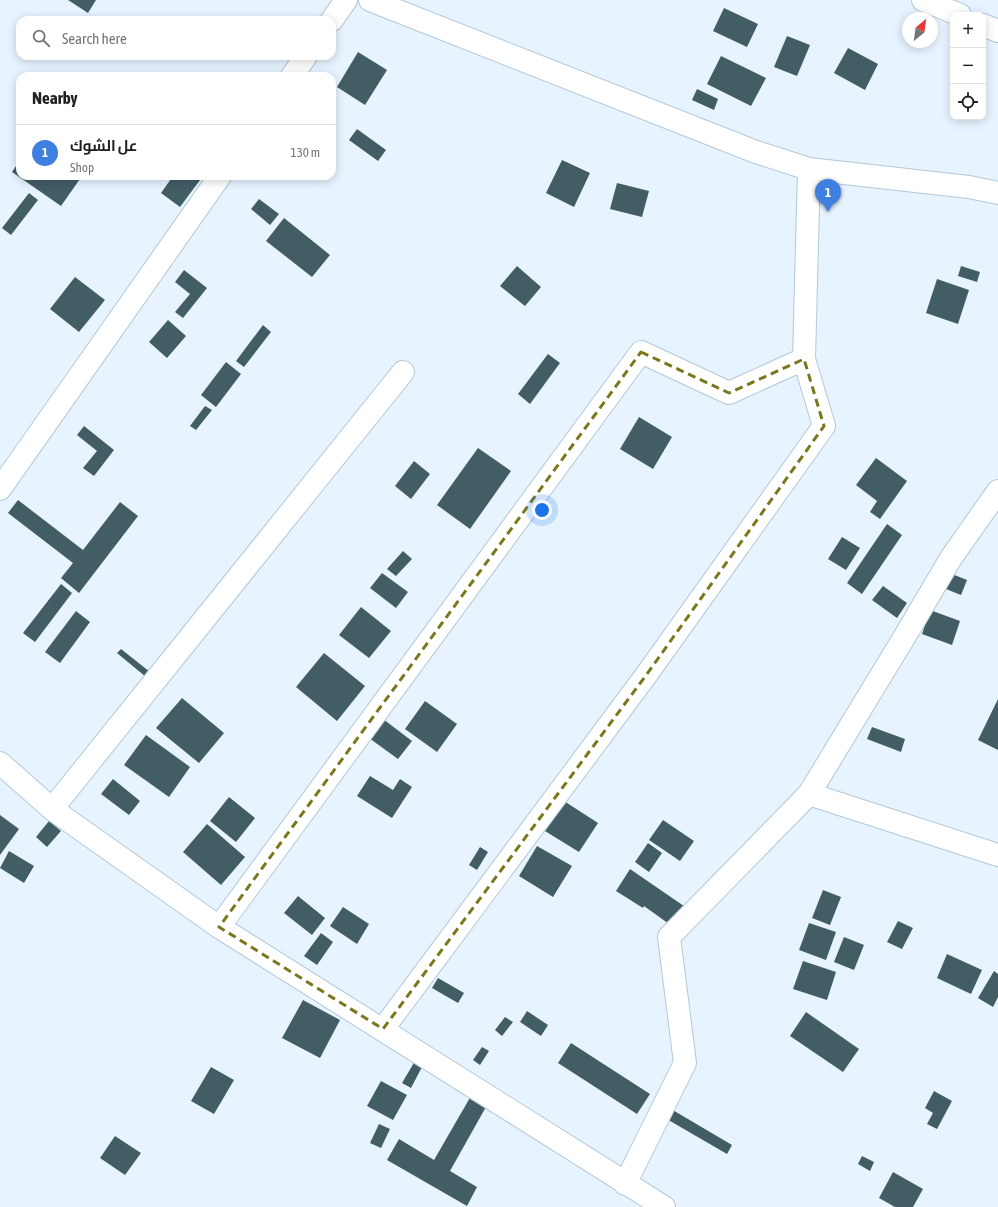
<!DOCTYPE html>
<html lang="en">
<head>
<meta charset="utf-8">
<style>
	:root { --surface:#fff; --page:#f6f6f6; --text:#202124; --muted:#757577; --line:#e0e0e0; --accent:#7c3aed }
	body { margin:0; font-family:"Asap Condensed",Cairo,sans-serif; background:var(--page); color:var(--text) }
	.controls { position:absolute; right:12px; top:12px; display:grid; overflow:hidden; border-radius:8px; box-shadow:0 2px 10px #0003 }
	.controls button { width:36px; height:36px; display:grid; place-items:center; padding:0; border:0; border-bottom:1px solid var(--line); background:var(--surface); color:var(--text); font:20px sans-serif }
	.compass { position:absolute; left:902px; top:12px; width:36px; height:36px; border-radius:50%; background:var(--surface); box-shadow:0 2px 10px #0003; rotate:29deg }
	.you { position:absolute; left:542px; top:510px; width:14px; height:14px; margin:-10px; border:3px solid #fff; border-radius:50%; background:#1a73e8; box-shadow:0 0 0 6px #1a73e833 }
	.badge { display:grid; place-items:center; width:26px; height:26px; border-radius:50%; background:var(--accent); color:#fff; font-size:13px; font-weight:700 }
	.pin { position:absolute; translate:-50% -33px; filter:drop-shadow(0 1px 2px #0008) }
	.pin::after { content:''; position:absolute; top:21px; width:14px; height:12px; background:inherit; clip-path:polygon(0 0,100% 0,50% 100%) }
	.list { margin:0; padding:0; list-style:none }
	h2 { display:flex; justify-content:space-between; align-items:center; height:52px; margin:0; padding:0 16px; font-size:17px }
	h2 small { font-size:13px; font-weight:400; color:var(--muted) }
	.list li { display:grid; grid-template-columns:26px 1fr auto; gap:12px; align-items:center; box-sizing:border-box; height:56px; padding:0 16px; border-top:1px solid var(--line) }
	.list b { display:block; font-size:15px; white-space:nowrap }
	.list p { margin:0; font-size:13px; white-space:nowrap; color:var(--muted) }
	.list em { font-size:13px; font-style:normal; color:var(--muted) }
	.icon { flex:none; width:22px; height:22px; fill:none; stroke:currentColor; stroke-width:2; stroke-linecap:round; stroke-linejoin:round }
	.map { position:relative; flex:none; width:998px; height:1207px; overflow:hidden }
	.search { position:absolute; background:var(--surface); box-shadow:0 2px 10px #0003; left:16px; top:16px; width:320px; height:44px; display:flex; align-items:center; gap:10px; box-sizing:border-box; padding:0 14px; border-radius:12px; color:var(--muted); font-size:15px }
	.panel { position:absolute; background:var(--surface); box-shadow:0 2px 10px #0003; left:16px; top:72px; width:320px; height:108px; border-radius:12px }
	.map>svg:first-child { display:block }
	.building { fill:#425d64 }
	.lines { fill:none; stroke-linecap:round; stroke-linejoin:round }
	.minor-casing { stroke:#b2c8d9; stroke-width:24 }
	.minor { stroke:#fff; stroke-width:22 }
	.marked { fill:none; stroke:#7b771d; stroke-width:3; stroke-dasharray:8 5; stroke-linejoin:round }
</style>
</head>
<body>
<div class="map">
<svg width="998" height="1207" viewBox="0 0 998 1207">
	<rect width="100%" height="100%" fill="#e7f4ff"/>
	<path class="building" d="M68,0H96L88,13Z
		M724,8L758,24L747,47L713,31Z
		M787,36L810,45L797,76L774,67Z
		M848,48L878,64L865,90L834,73Z
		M358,52L387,70L365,105L337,87Z
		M721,56L766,78L751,106L707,84Z
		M697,89L718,99L714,110L692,100Z
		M357,129L386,150L378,161L349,140Z
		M20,160V176H82L61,206L12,172Z
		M562,160L590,173L574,207L546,193Z
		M173,176H203L180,207L161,193Z
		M617,183L649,191L642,217L610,209Z
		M29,193L38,200L11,235L2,228Z
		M259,199L279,214L270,225L251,209Z
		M284,218L330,255L312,277L266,241Z
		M517,266L541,287L525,306L500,286Z
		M961,266L980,272L977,282L958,276Z
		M184,270L207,288L183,318L175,312L190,294L175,282Z
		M75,277L105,300L79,332L50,309Z
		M937,279L969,290L958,324L926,313Z
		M168,320L186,336L167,358L149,342Z
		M263,325L271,332L244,367L236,361Z
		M548,354L560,363L530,404L518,394Z
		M226,362L241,374L216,407L201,395Z
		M205,406L212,410L196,430L190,426Z
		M639,417L672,437L653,469L620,449Z
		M84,426L114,450L94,476L83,468L97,451L77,435Z
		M478,448L511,471L470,529L437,505Z
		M876,458L907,481L880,519L870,512L877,501L856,485Z
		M414,461L430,474L411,499L395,486Z
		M18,500L83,550L120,502L138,516L79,593L61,578L73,563L8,513Z
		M887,524L902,535L862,594L847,583Z
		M842,537L860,548L846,570L828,559Z
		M403,551L412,559L396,576L387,569Z
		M382,573L408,592L396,608L370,588Z
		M952,574L967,580L961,595L946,589Z
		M61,584L72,593L35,642L23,633Z
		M883,586L907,603L897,618L872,600Z
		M361,607L391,631L369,658L339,635Z
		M930,610L960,621L952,645L922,634Z
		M76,611L90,622L60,663L45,652Z
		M121,649L150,672L146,677L117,653Z
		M324,653L365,686L337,721L296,687Z
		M182,698L224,733L199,763L156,728Z
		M998,699V750L978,740Z
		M425,701L457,724L437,752L405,729Z
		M383,719L412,741L398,759L369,738Z
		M872,727L905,739L901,752L867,739Z
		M146,735L190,767L169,797L124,765Z
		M370,776L393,790L400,779L412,787L392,818L357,796Z
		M113,779L140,801L129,815L101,794Z
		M229,797L255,818L236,842L210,821Z
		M564,801L598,823L579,852L545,831Z
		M0,815L19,829L0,855Z
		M663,820L694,841L680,861L649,840Z
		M49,821L61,831L47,847L36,837Z
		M207,824L245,857L221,885L183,852Z
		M648,843L662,853L649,872L635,862Z
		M537,846L572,866L553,897L519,876Z
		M480,847L488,852L477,870L469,865Z
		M9,851L34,866L24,883L0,868Z
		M630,869L697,915L683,934L644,906L643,908L616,891Z
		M823,890L841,897L830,925L812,918Z
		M298,896L325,918L312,935L284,913Z
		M343,907L369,924L357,944L330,926Z
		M898,921L913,928L902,949L887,942Z
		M809,923L836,932L826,960L799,950Z
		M321,933L333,942L317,965L304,956Z
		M844,937L864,945L854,970L834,962Z
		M947,954L982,970L971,994L937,978Z
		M803,961L836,972L827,1000L793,989Z
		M994,971L998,974V997L993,1007L978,998Z
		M438,978L464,993L458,1003L432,988Z
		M303,1000L340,1020L320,1058L282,1038Z
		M527,1011L548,1025L541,1036L520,1022Z
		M806,1012L859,1049L843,1072L790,1036Z
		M505,1017L513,1022L502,1036L495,1030Z
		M571,1043L650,1094L637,1114L558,1063Z
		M482,1047L489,1051L480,1065L473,1060Z
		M415,1061L423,1065L411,1088L402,1083Z
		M211,1067L234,1080L214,1114L191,1101Z
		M381,1081L407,1095L393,1120L367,1106Z
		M475,1089L491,1098L450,1171L477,1187L467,1206L387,1160L399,1139L434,1160Z
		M934,1091L952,1101L937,1129L927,1124L933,1113L925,1108Z
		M671,1109L732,1145L727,1154L665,1118Z
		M379,1124L390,1129L381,1148L370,1143Z
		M115,1136L141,1153L125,1175L100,1158Z
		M862,1156L874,1162L870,1171L858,1164Z
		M893,1172L923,1189L913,1207H895L879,1198Z"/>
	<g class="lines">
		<g class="minor-casing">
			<path id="minor" d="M370,0L756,152L809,169L969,187L998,193
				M923,0L960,15
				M332,20L346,0
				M983,25L998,31
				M292,76L306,56
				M0,489L220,176
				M0,763L52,809L219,927L664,1207
				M809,794L905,636L951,558L998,491
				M52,809L403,372
				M219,927L641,352L729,393L804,359
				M383,1029L647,674L824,426L804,359L809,169
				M625,1184L685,1063L669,937L809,794L998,855"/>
		</g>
		<use href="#minor" class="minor"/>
	</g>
	<path class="marked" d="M641,352L729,393L804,359L824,426L647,674L383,1029L219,927Z"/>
</svg>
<div class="controls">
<button>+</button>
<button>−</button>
<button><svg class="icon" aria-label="locate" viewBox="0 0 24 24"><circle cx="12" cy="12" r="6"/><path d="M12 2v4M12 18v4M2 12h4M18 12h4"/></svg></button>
</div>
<svg class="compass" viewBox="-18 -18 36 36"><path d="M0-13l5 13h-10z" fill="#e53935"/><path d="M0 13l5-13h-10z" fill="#757577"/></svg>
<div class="you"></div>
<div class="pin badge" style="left:828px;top:212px;background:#3f7fe0">1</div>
<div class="search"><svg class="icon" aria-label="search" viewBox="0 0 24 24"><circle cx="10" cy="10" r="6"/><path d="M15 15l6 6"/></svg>Search here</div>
<section class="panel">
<h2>Nearby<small></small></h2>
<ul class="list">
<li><span class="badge" style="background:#3f7fe0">1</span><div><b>عل الشوك</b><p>Shop</p></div><em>130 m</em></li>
</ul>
</section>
</div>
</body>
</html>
